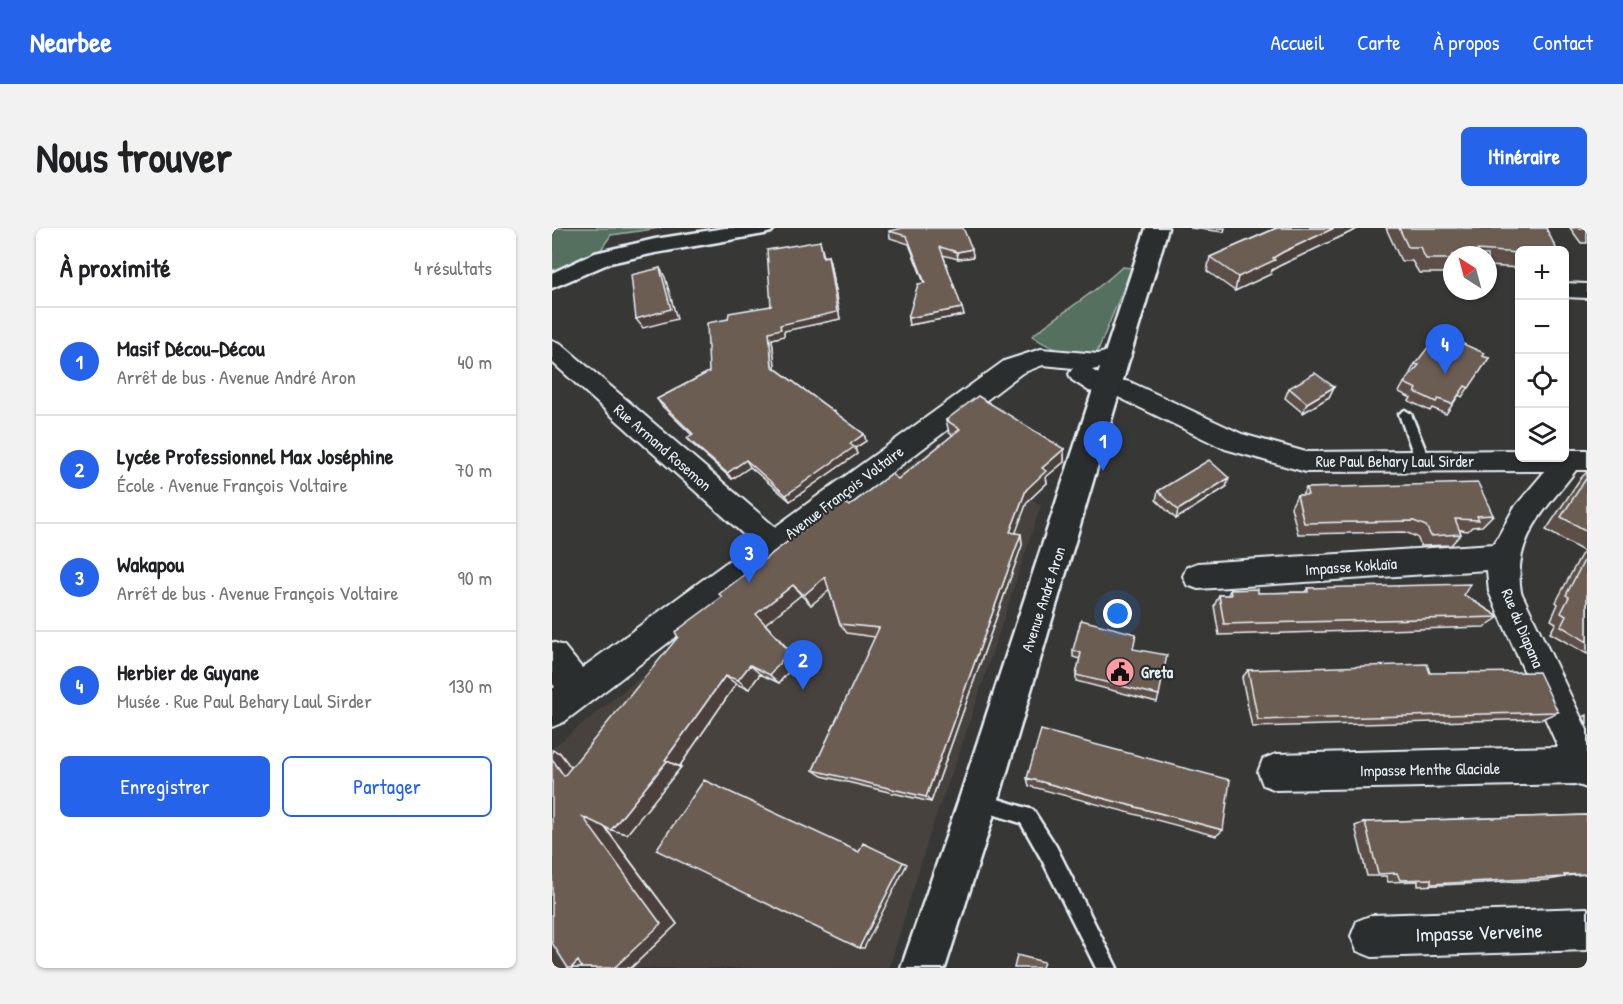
<!DOCTYPE html>
<html lang="fr">
<head>
<meta charset="utf-8">
<style>
	:root { --surface:#fff; --page:#f2f2f2; --text:#202124; --muted:#757577; --line:#e0e0e0; --accent:#2563eb }
	body { margin:0; font-family:"Patrick Hand",sans-serif; background:var(--page); color:var(--text) }
	.controls { position:absolute; right:18px; top:18px; display:grid; overflow:hidden; border-radius:9px; box-shadow:0 2px 4px #0004 }
	.controls button { width:54px; height:54px; display:grid; place-items:center; padding:0; border:0; border-bottom:2px solid var(--line); background:var(--surface); color:var(--text); font:30px sans-serif }
	.compass { position:absolute; left:891px; top:18px; width:54px; height:54px; border-radius:50%; background:var(--surface); box-shadow:0 2px 4px #0004; rotate:324deg }
	.you { position:absolute; left:566px; top:386px; width:21px; height:21px; margin:-15px; border:4px solid #fff; border-radius:50%; background:#1a73e8; box-shadow:0 0 0 9px #1a73e833 }
	.badge { display:grid; place-items:center; width:39px; height:39px; border-radius:50%; background:var(--accent); color:#fff; font-size:20px; font-weight:700 }
	.pin { position:absolute; translate:-50% -50px; filter:drop-shadow(0 2px 3px #0008) }
	.pin::after { content:''; position:absolute; top:32px; width:21px; height:18px; background:inherit; clip-path:polygon(0 0,100% 0,50% 100%) }
	.list { margin:0; padding:0; list-style:none }
	h2 { display:flex; justify-content:space-between; align-items:center; height:78px; margin:0; padding:0 24px; font-size:26px }
	h2 small { font-size:20px; font-weight:400; color:var(--muted) }
	.list li { display:grid; grid-template-columns:39px 1fr auto; gap:18px; align-items:center; box-sizing:border-box; height:108px; padding:0 24px; border-top:2px solid var(--line) }
	.list b { display:block; font-size:22px; white-space:nowrap }
	.list p { margin:0; font-size:20px; white-space:nowrap; color:var(--muted) }
	.list em { font-size:20px; font-style:normal; color:var(--muted) }
	.actions { display:flex; gap:12px; padding:18px 24px }
	.actions a { flex:1; padding:14px 0; border:2px solid var(--accent); border-radius:9px; text-align:center; font-size:21px; color:var(--accent) }
	.actions .main { background:var(--accent); color:#fff }
	.icon { flex:none; width:33px; height:33px; fill:none; stroke:currentColor; stroke-width:2; stroke-linecap:round; stroke-linejoin:round }
	.map { position:relative; flex:none; width:1035px; height:740px; overflow:hidden; border-radius:9px }
	header { display:flex; align-items:center; gap:36px; box-sizing:border-box; height:84px; padding:0 30px; background:var(--accent); color:#fff }
	header strong { font-size:28px }
	nav { display:flex; gap:33px; margin-inline-start:auto; font-size:21px }
	.intro { display:flex; align-items:center; justify-content:space-between; box-sizing:border-box; height:144px; padding:0 36px }
	h1 { margin:0; font-size:42px }
	.button { padding:15px 27px; border-radius:9px; background:var(--accent); color:#fff; font-size:21px; font-weight:700 }
	main { display:flex; gap:36px; padding:0 36px }
	aside { flex:1; background:var(--surface); border-radius:9px; box-shadow:0 2px 4px #0004 }
	.map>svg:first-child { display:block }
	.built { fill:#47423e }
	.green { fill:#556f5e; stroke:#9eb0ab; stroke-width:1.5 }
	.lines { fill:none; stroke-linecap:round; stroke-linejoin:round }
	.service-casing { stroke:#e8f1f8; stroke-width:5 }
	.minor-casing { stroke:#e8f1f8; stroke-width:4 }
	.tertiary-casing { stroke:#e8f1f8; stroke-width:5 }
	.secondary-casing { stroke:#e8f1f8; stroke-width:5 }
	.service { fill:#2a2d2e; fill-rule:evenodd }
	.minor { fill:#2a2d2e; fill-rule:evenodd }
	.tertiary { fill:#2a2d2e; fill-rule:evenodd }
	.secondary { fill:#2a2d2e; fill-rule:evenodd }
	.wall { fill:#5d5047; stroke:#e8f1f8; stroke-width:1.5 }
	.shaded-wall { fill:#4c413a; stroke:#e8f1f8; stroke-width:1.5 }
	.building { fill:#6c5d53; stroke:#e8f1f8; stroke-width:1.5 }
	.labels { text-anchor:middle; dominant-baseline:central; stroke-width:4.5; stroke-linejoin:round; paint-order:stroke }
	.street-label { font-size:16px; fill:#e8f1f8; stroke:#2a2d2e }
	.poi-label { font-size:16px; font-weight:bold; fill:#e8f1f8; stroke:#2a2d2e; text-anchor:start }
	.near-street-label { font-size:20px; fill:#e8f1f8; stroke:#2a2d2e }
</style>
</head>
<body>
<header>
<strong>Nearbee</strong>
<nav><a>Accueil</a><a>Carte</a><a>À propos</a><a>Contact</a></nav>
</header>
<div class="intro"><h1>Nous trouver</h1><a class="button">Itinéraire</a></div>
<main>
<aside>
<h2>À proximité<small>4 résultats</small></h2>
<ul class="list">
<li><span class="badge">1</span><div><b>Masif Décou-Décou</b><p>Arrêt de bus · Avenue André Aron</p></div><em>40 m</em></li>
<li><span class="badge">2</span><div><b>Lycée Professionnel Max Joséphine</b><p>École · Avenue François Voltaire</p></div><em>70 m</em></li>
<li><span class="badge">3</span><div><b>Wakapou</b><p>Arrêt de bus · Avenue François Voltaire</p></div><em>90 m</em></li>
<li><span class="badge">4</span><div><b>Herbier de Guyane</b><p>Musée · Rue Paul Behary Laul Sirder</p></div><em>130 m</em></li>
</ul>
<div class="actions"><a class="main">Enregistrer</a><a>Partager</a></div>
</aside>
<div class="map">
<svg width="1035" height="740" viewBox="0 0 1035 740">
	<rect width="100%" height="100%" fill="#373735"/>
	<filter id="ink" filterUnits="userSpaceOnUse"><feTurbulence type="fractalNoise" baseFrequency=".0167" numOctaves="2"/><feDisplacementMap in="SourceGraphic" scale="12" xChannelSelector="R" yChannelSelector="G"/><feConvolveMatrix kernelMatrix="1 2 1 2 8 2 1 2 1" color-interpolation-filters="sRGB"/></filter>
	<g filter="url(#ink)">
		<path class="built" d="M388,215L489,277L408,523L380,599L337,740H0V520L296,284Z"/>
		<path class="green" d="M0,0H109L59,7L46,26L0,47Z
			M570,39L580,40L544,127C517,126 503,124 480,108C510,84 543,65 570,39Z"/>
		<g class="lines">
			<g class="service-casing">
				<path id="service" d="M853,182L859,186L878,233L876,236L871,238L864,233L847,186Z
					M427,565L481,582L504,618L565,740H544L490,632L469,595L421,580L418,574L421,568Z"/>
			</g>
			<g class="minor-casing">
				<path id="minor" d="M1012,55L1035,56V70L1012,69Z
					M0,113L8,115L223,299L452,133L489,121L546,126L567,120L576,122L579,128L576,134L540,142L552,149L578,154L690,206L754,224L968,222V230H1012V222H1035V242H1024C994,282 960,310 969,364L1035,502V560L1023,556L724,562L711,557L706,544L711,531L724,526L1006,519L937,364L935,342L646,361L635,357L631,348L635,339L646,335L942,316L962,280L993,243L754,244L673,221L564,168L537,163L520,152L517,146L521,140L491,137L470,145L12,494L0,499V461L3,459L0,455V414L12,418L30,440L201,315L0,134Z
					M1035,680V722L820,729L805,723L799,708L805,693L820,687Z"/>
			</g>
			<g class="tertiary-casing">
				<path id="tertiary" d="M173,0H223L219,4L212,6L103,25L58,35L0,60V45L43,25L103,11Z"/>
			</g>
			<g class="secondary-casing">
				<path id="secondary" d="M594,0H616L446,574L393,740H349L406,574Z"/>
			</g>
			<use href="#service" class="service"/>
			<use href="#minor" class="minor"/>
			<use href="#tertiary" class="tertiary"/>
			<use href="#secondary" class="secondary"/>
		</g>
		<path class="wall" d="M638,0H673L672,4Z
			M722,0H807L727,38L720,42L719,46L683,63L655,43L658,29L722,1Z
			M834,0H994L968,22V40L936,38V27H900V45H867L860,33H849Z
			M1018,0H1035V15H1029Z
			M337,3L420,21L421,29L406,31L391,27L412,87L357,97L356,90L372,55L357,16L338,10Z
			M268,13L272,29L276,28L278,35L288,91L232,103V108L220,111L223,140L312,206L314,213L303,220L305,226L238,273L198,239L180,251L140,216L135,210L140,207L110,178L105,171L157,144L176,91L219,78Z
			M937,130L910,169L907,167L894,186L880,180L878,183L857,173L859,170L847,164L852,155L860,146L858,145L863,136Z
			M782,159L777,169L751,185L733,170L737,160Z
			M394,192L512,221V234L494,249L495,255L475,274L463,305L469,306L470,317L379,574L270,548L261,542L323,409L295,405L288,396L277,362L259,377L249,367L213,396L246,432L227,455L208,446L197,461L184,456L127,539H129L75,606L53,599L125,696L79,740H16L8,525L19,540L297,278L346,251L401,207L397,205Z
			M1035,244V426L998,405L1004,395L999,392L1006,376L1004,374L1029,327L1033,324L994,302L1028,251Z
			M674,259L624,291L604,272L606,263Z
			M754,260L941,287L930,298L920,299L916,303L908,302L909,306L899,317L869,318L865,309L853,304L746,306L739,279L745,267H750Z
			M756,360L912,367L947,389L932,399L667,407L662,378L667,367H676L678,362L706,365L753,364Z
			M581,421L607,467L605,474L524,453V447L528,431L521,429V422Z
			M696,442L878,445L1006,484L990,491L700,499L690,450Z
			M1035,487V497L1031,489Z
			M475,550L671,602L664,608L477,558Z
			M1035,587V646L1013,648V649L996,652L866,658V653L836,654L834,648H815L803,598L813,594Z"/>
		<path class="shaded-wall" d="M782,0H807L727,38L720,42L719,46L683,63L686,49L731,24Z
			M420,21L421,29L406,31L405,24Z
			M276,28L278,35L288,91L232,103V108L220,111L224,145L220,138L217,104L228,97Z
			M108,40L113,49L125,91L91,100L84,91Z
			M410,80L412,87L357,97L356,90Z
			M782,159L777,169L751,185L755,175Z
			M312,206L314,213L303,220L305,226L238,273L234,267L298,216Z
			M512,221V234L494,249L495,255L475,274L460,315L458,304L474,262L490,240Z
			M194,232L198,239L180,251L175,245Z
			M677,250L674,259L624,291L626,282Z
			M469,306L470,317L379,574L374,569Z
			M273,349L280,360L259,377L252,367Z
			M241,357L249,367L213,396L246,432L227,455L218,447L204,386Z
			M198,437L208,446L197,461L186,452Z
			M173,448L184,456L127,539L113,532Z
			M0,522L8,525L30,554L12,548L0,531Z
			M115,533L129,539L75,606L59,602Z
			M31,589L48,593L125,696L79,740H62Z
			M351,634L355,636L312,720H307Z
			M26,733L38,740H19Z"/>
		<path class="building" d="M351,0H411L420,21L405,24L388,19L410,80L356,90L366,56L373,55L355,8L337,3Z
			M725,0H782L731,24L721,30L723,32L686,49L658,29Z
			M847,0H994L1005,22H968V25L925,22L929,27H900V31H874L868,19H856Z
			M268,13L271,29L276,28L285,84L228,97L229,101L217,104L220,138L312,206L298,216L302,219L234,267L194,232L175,245L135,210L141,206L105,171L157,144L155,95L176,91L177,85L219,78L215,22Z
			M108,40L119,81L84,91L79,47Z
			M885,108L891,111L893,109L909,115L932,125L930,128L937,130L917,160L913,158L900,176L886,171L884,174L863,164L865,161L852,155L867,137L863,136Z
			M763,145L782,159L755,175L737,160Z
			M426,168L512,221L490,240L494,243L474,262L458,304L469,306L374,569L261,542L327,400L288,396L273,349L252,367L241,357L204,386L237,423L218,447L198,437L186,452L173,448L113,532L115,533L59,602L31,589L109,696L62,740H30L26,733L19,740H16L0,715V531L12,548L126,409L123,404L170,369L167,366L290,272L297,278L339,246L346,251L408,201L394,192Z
			M657,232L677,250L626,282L606,263Z
			M1035,249V303L1009,289Z
			M926,255L941,287L925,288L927,292L903,291L909,306L879,308L874,298L862,293L752,295L745,267H756L754,260Z
			M1035,327V414L1009,398L1014,388L1009,385L1017,369L1014,367Z
			M918,356L912,367L947,389L672,396L667,367H679L678,362L706,361V365L756,364V360Z
			M529,392L584,406L581,421L615,427L607,467L524,447L529,425L521,422Z
			M875,436L878,445L987,444L1006,484L706,492L696,442Z
			M489,502L678,552L671,602L475,550Z
			M152,552L307,624L311,615L351,634L307,720L104,622Z
			M1035,587V646L1012,647L1013,649L879,656V651L848,652L845,645L826,646L813,594Z
			M465,727L492,734L490,740H462Z"/>
	</g>
	<defs>
		<g id="civic-disc" transform="scale(1.5)"><circle r="9.5" fill="#ff9aa2" stroke="#2a2d2e"/><path d="M-.6-6.5H3V-4.5H.6V-3L4-1V1h2V6H-6V1h2V-1L-.6-3ZM-1.2 2.5V6h2.4V2.5Z" fill="#111"/></g>
	</defs>
	<g fill-rule="evenodd">
		<use href="#civic-disc" x="568" y="444"/>
	</g>
	<g class="labels">
		<g class="street-label">
			<text transform="translate(111 219) rotate(41)">Rue Armand Rosemon</text>
			<text x="843" y="233">Rue Paul Behary Laul Sirder</text>
			<text transform="translate(292 264) rotate(-37)">Avenue François Voltaire</text>
			<text transform="translate(799 338) rotate(-4)">Impasse Koklaïa</text>
			<text transform="translate(491 371) rotate(-72)">Avenue André Aron</text>
			<text transform="translate(971 400) rotate(67)">Rue du Diapana</text>
			<text transform="translate(878 541) rotate(-1)">Impasse Menthe Glaciale</text>
		</g>
		<g class="poi-label">
			<text x="589" y="444">Greta</text>
		</g>
		<g class="near-street-label">
			<text transform="translate(927 704) rotate(-2)">Impasse Verveine</text>
		</g>
	</g>
</svg>
<div class="controls">
<button>+</button>
<button>−</button>
<button><svg class="icon" aria-label="locate" viewBox="0 0 24 24"><circle cx="12" cy="12" r="6"/><path d="M12 2v4M12 18v4M2 12h4M18 12h4"/></svg></button>
<button><svg class="icon" aria-label="layers" viewBox="0 0 24 24"><path d="M12 4l9 5-9 5-9-5zM3 14l9 5 9-5"/></svg></button>
</div>
<svg class="compass" viewBox="-18 -18 36 36"><path d="M0-13l5 13h-10z" fill="#e53935"/><path d="M0 13l5-13h-10z" fill="#757577"/></svg>
<div class="you"></div>
<div class="pin badge" style="left:551px;top:243px">1</div>
<div class="pin badge" style="left:251px;top:462px">2</div>
<div class="pin badge" style="left:197px;top:355px">3</div>
<div class="pin badge" style="left:893px;top:146px">4</div>
</div>
</main>
</body>
</html>
